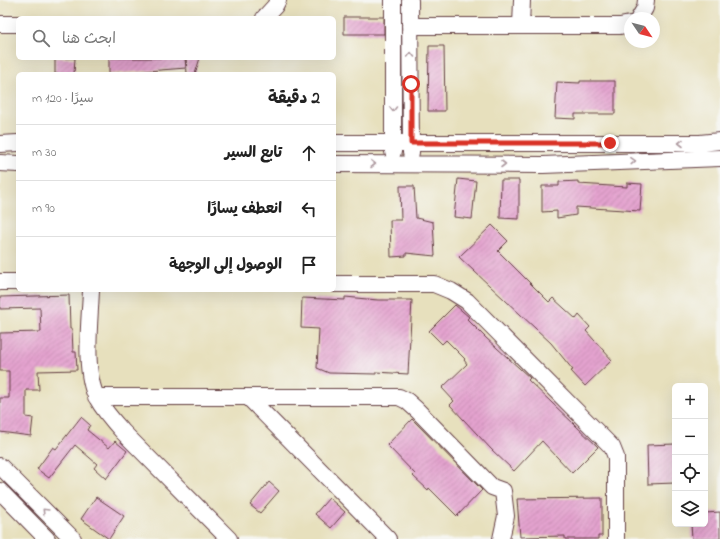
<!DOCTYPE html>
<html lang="ar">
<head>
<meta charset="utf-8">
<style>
	:root { --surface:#fff; --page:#f6f6f6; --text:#222; --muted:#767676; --line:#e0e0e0 }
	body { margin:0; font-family:"Indie Flower","Playpen Sans Arabic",sans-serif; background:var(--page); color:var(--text); direction:rtl }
	.controls { position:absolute; right:12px; bottom:12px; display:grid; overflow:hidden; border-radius:6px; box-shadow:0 4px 16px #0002 }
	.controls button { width:36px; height:36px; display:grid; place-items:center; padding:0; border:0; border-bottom:1px solid var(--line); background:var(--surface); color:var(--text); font:20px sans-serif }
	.compass { position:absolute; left:624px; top:12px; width:36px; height:36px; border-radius:50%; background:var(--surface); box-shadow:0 4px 16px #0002; rotate:125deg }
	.stop { position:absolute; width:12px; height:12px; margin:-9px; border:3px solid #d93025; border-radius:50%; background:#fff }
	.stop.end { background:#d93025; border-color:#fff; box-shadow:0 1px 4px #0008 }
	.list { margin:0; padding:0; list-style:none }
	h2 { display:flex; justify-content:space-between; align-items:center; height:52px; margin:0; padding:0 16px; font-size:17px }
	h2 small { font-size:13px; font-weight:400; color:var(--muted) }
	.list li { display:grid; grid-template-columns:26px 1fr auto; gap:12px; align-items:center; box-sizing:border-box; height:56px; padding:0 16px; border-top:1px solid var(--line) }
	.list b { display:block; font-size:15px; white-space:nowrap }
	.list em { font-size:13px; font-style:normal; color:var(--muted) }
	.icon { flex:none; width:22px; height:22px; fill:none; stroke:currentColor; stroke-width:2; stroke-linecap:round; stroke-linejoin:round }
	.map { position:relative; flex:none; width:720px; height:539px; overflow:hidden; direction:ltr }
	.search { position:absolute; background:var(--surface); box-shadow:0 4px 16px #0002; left:16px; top:16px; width:320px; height:44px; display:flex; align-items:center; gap:10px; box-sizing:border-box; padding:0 14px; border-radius:6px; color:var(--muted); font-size:15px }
	.panel { position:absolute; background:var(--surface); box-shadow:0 4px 16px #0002; left:16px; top:72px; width:320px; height:220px; border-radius:6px; direction:rtl }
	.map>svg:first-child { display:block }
	.building { fill:url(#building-hatch) }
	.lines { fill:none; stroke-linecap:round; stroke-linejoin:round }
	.minor-casing { stroke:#623c41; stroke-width:18 }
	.minor { stroke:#fff; stroke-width:16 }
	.oneway { stroke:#ae9aa0 }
	.route { stroke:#d93025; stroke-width:5 }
</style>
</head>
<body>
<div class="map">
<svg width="720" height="539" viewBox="0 0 720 539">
	<defs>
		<pattern id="building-hatch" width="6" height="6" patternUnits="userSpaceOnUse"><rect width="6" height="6" fill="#e4a3cf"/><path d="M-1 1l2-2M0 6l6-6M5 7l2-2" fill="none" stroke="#bb84a8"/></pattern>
	</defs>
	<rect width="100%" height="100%" fill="#f6f6f2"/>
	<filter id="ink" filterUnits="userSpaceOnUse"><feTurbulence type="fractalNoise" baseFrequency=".025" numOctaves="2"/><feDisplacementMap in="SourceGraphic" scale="8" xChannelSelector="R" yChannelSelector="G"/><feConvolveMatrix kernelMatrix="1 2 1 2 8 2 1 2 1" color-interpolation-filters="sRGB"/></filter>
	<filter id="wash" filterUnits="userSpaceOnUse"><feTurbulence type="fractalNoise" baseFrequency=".012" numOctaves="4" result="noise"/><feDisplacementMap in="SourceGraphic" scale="16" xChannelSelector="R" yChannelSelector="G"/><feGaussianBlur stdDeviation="0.9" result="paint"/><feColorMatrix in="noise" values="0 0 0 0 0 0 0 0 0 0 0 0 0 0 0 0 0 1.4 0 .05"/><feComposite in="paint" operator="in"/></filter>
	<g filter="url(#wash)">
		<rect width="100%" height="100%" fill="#e7e0bd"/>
		<g id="blocks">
			<path class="building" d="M344,17H384V34H344Z
				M429,46H444L445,111H428Z
				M55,58H75L74,74H55Z
				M109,58H185L186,68L109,74Z
				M186,58H200L195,74H187Z
				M580,81H615V114H575V119L555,118L557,82L580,83Z
				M458,179L476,181L472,219L454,217Z
				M501,180H519V219L500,218Z
				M578,181V184L627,187V183L642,184L640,211L576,207V215L557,218V211L542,212V186H559V182Z
				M400,186H414L416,218L433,222L435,256L406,253V256L391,257L390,220H401Z
				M492,225L508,241L498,251L549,302L553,298L576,319L579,315L590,327L586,331L612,360L585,386L571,371L573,370L551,343L459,257Z
				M69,295L70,329H72L73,352H76L77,370L38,371L39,390H26V417L33,418L31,436L0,432V398H9V371H0V333L41,332L40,308L0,309V297Z
				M345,297L378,300H412L408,374L376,372V374L329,373L317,368L319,329L301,328L302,298L345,300Z
				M455,305L469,317L467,319L486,338L530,378L528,380L598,447L572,473L542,441L514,471L491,449L450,405L454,401L442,388L467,364L464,360L465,359L446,340L442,344L429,331Z
				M81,417L90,425L87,430L109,448L115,441L127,451L106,479L94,468L97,464L75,445L49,478L37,469L53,447L56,449Z
				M412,419L482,490L457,516L429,488L428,490L413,476L415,474L387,445Z
				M675,444V483L648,484L647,445Z
				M269,482L279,491L260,513L250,505Z
				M96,497L124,516L109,539L81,519Z
				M329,498L345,512L331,528L315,514Z
				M602,498V536H598V539H565V536L520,537L517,499Z
				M720,512V539H692L691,524H705V513Z"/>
		</g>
	</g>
	<g filter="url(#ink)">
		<use href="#blocks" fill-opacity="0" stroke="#623c41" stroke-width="1"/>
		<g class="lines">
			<g class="minor-casing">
				<path id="minor" d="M410,0L411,153
					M264,18L275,6L278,0
					M639,18L645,8L646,0
					M0,24H18
					M410,26H620L630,24
					M521,26L522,0
					M334,143H700L720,141
					M0,144L18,143
					M393,152V0
					M0,163L18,164
					M334,164L543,165L720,158
					M0,282H18
					M334,284H434L451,291L467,301L612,447L616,457V539
					M91,290C90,320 83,372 97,398C104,411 113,421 123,432L229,539
					M96,397H399L407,401L417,410L492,487L503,491L506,516L501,539
					M249,398L388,539
					M0,466L73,539
					M0,491L47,539"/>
			</g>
			<use href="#minor" class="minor"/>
		</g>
		<defs><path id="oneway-chevron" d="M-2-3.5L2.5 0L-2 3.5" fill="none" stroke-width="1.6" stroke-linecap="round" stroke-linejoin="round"/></defs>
		<g class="oneway">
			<use href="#oneway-chevron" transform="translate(411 55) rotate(-90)"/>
			<use href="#oneway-chevron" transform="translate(393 109) rotate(90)"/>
			<use href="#oneway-chevron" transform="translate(681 143) rotate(180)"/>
			<use href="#oneway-chevron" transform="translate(633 161) rotate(-3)"/>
			<use href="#oneway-chevron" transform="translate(373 164)"/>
			<use href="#oneway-chevron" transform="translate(503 164)"/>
			<use href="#oneway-chevron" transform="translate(45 511) rotate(-135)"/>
		</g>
	</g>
	<g class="lines" filter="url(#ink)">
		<path class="route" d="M411,84V143H610"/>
	</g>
</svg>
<div class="controls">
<button>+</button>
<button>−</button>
<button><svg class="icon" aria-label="locate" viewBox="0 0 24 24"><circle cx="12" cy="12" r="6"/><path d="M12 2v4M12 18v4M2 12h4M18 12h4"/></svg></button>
<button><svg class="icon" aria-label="layers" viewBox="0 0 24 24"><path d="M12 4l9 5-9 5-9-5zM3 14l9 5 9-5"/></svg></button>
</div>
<svg class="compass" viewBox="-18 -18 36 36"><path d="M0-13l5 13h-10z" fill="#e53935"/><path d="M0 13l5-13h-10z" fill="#767676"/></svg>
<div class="stop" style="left:411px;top:84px"></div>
<div class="stop end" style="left:610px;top:143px"></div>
<div class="search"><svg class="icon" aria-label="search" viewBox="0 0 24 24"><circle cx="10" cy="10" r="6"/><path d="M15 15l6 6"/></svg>ابحث هنا</div>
<section class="panel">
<h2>2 دقيقة<small>سيرًا · 120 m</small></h2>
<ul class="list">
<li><svg class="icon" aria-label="ahead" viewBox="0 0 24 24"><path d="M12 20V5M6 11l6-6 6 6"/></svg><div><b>تابع السير</b></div><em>30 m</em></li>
<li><svg class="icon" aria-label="left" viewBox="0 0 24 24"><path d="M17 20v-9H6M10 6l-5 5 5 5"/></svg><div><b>انعطف يسارًا</b></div><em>90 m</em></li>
<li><svg class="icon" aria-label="arrive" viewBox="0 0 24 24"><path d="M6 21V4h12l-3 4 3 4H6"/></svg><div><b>الوصول إلى الوجهة</b></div></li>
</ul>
</section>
</div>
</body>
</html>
